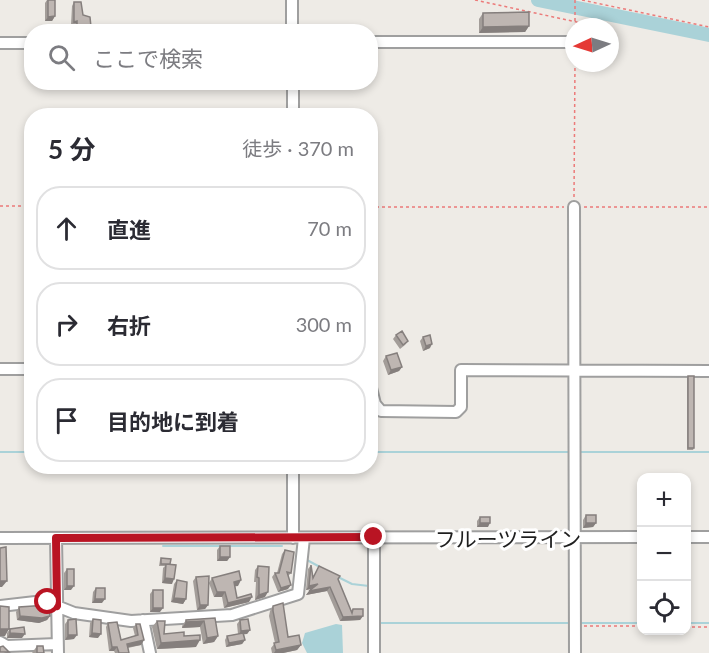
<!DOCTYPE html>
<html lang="ja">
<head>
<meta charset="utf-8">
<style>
	:root { --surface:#fff; --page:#f2f2f3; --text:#2b2b33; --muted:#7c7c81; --line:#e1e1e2 }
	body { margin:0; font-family:Lato,"Noto Sans JP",sans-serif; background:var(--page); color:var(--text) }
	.controls { position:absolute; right:18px; bottom:18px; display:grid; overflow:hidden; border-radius:12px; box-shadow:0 3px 9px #0003 }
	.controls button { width:54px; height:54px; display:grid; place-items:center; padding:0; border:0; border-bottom:2px solid var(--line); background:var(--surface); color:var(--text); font:30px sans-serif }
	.compass { position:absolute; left:565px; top:18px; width:54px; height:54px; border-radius:50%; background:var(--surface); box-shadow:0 3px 9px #0003; rotate:266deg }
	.stop { position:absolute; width:18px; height:18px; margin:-14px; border:4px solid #b91423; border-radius:50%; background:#fff }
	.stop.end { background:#b91423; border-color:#fff; box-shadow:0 2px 6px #0008 }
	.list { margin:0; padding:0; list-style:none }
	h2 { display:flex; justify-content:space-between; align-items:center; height:78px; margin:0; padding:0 24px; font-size:26px }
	h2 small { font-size:20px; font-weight:400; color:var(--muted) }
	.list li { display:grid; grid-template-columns:39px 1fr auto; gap:18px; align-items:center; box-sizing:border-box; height:84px; margin:0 12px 12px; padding:0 12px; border:2px solid var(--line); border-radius:24px }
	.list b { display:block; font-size:22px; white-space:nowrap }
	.list em { font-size:20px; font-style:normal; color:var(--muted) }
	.icon { flex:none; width:33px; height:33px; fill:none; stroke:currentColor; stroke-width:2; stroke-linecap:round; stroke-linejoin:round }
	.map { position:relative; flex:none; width:709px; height:653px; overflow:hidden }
	.search { position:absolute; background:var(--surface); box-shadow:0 3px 9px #0003; left:24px; top:24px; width:354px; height:66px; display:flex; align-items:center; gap:15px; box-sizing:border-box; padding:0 21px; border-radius:24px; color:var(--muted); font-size:22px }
	.panel { position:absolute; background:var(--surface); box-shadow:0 3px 9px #0003; left:24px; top:108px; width:354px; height:366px; border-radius:24px }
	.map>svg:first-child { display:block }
	.water { fill:#aad2d8 }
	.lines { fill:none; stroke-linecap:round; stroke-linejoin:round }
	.stream { stroke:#aad2d8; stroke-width:2 }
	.river { stroke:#aad2d8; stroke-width:14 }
	.minor-casing { stroke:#9f9f9f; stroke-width:14 }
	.path { stroke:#ec7a79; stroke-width:1.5; stroke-dasharray:3 3; stroke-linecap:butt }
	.minor { stroke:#fff; stroke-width:10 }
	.wall { fill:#a39d99 }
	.shaded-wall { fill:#857f7d }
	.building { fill:#beb6b2; stroke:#857f7d; stroke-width:1.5 }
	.route { stroke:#b91423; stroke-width:8 }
	.labels { text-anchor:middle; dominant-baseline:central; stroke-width:6; stroke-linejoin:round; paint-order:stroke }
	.street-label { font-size:21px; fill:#1e1e1e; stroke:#fff }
</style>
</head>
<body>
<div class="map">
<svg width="709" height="653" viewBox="0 0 709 653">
	<rect width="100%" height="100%" fill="#eeebe6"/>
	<path class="water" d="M336,624L342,625L343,653H307L302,643L305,633Z"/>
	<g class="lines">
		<path class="stream" d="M0,452H32
			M370,452H572
			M580,452H709
			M163,546H282
			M307,560L320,567
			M338,577L352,584L369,586
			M379,623H571
			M579,623H642
			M686,623H709"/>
		<path class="river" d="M538,0L709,35"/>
		<g class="minor-casing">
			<path id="minor" d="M292,0V32
				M370,42H574
				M0,43H32
				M293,82V116
				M574,207L575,653
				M0,369H32
				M370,384L375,404L381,411L456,412L461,407V370L709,371
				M686,537H709
				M0,538L642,537
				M56,538L58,653
				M293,538V466
				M0,606L44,601L74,613L131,621L232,615L298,594L304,538
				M143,620L150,653
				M0,642L7,646L57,644
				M374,653V537"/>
		</g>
		<path class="path" d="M475,0L595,26
			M582,0L709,27
			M575,27V0
			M574,197L575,63
			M0,206H32
			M370,207H564
			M584,207H709
			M584,626H642
			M686,627H709"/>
		<use href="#minor" class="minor"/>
	</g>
	<path class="wall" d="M47,0H55V16L52,21H45V3Z
		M74,2L91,27L89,30L75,32L74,25H71L72,6Z
		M483,13L529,26L525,32L479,33V19Z
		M396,335L408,341L405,345L400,349L393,339Z
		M423,337L430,348L423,351L420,341Z
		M386,356L402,367L399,371L388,375L383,361Z
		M688,376L694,448L693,450H687V378Z
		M586,515L596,523L593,527L583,528V520Z
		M480,517L488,527H477V521Z
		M220,546L230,557L227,561H217V550Z
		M285,550L291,573L288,576V589L278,592L272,577L275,573H277L282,554Z
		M161,558L170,564L172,584L162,583L163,568L165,566H159L160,560Z
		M311,565L313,577L319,566L338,579L351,611L353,609L363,616L360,620L340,621L327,591L306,595L311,589L306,590L308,569Z
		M258,566L265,597L255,600L256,582H254L255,570Z
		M67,569L71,590H64V573Z
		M196,577L208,605L205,609L197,610L193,581Z
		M212,578L238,586H235L237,598L249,602L224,608L222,597H214L209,583Z
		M177,580L186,599L183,604L171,602L174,584Z
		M96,588L102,603H92L93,592Z
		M153,590L160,612H150V594Z
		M273,606L288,637L301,645L297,650L283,653H272L271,648L275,643L269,616L270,611Z
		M19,607L50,616L47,620L39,623L17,620L16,612Z
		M215,618L218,636L214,642L203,644L200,627L182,628V626L186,620Z
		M93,619L98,638L89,637L90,623Z
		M68,620L74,639L65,640V624Z
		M240,620L250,630L247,634H244L245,640L242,644L226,647L225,640L227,636L238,634L237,624Z
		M157,621L164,634L184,636L196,647L157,649L152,627Z
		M108,623L121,640L135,636L133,628L136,624L144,640L141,645L128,648L129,653H115L114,651H109L106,627Z
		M10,629L22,638H7V633Z
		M37,646L44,653H32Z"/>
	<path class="shaded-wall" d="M55,16L52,21H45L48,17Z
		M529,26L525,32L479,33L483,27Z
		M91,27L89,30L75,32L77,28Z
		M432,344L430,348L423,351L426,346Z
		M402,367L399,371L388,375L391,370Z
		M480,523H490L488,527H477Z
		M586,523H596L593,527L583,528Z
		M220,557H230L227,561H217Z
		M165,578L174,579L172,584L162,583Z
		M241,580L238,586L230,587L234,582Z
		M0,581H7L2,587H0Z
		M318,584L315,588L306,590L309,586Z
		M291,585L288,589L278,592L281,588Z
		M67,586H74L71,590H64Z
		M330,587L327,591L306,595L309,591Z
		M217,592H225L222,597H214Z
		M268,592L265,597L255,600L258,595Z
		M252,597L249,602L224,608L228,603Z
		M174,598L186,599L183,604L171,602Z
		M95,599H105L102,603H92Z
		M200,605H208L205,609L197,610Z
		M153,608H163L160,612H150Z
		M20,616H50L47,620L39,623L17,620Z
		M363,616L360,620L340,621L343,617Z
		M204,621L200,627L182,628L186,622Z
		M0,629H9L5,636H0Z
		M250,630L247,634L238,635L241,631Z
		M10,633L25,634L22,638H7Z
		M92,633L101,634L98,638L89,637Z
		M68,635H77L74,639L65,640Z
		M218,636L214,642L203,644L207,638Z
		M144,640L141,645L124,648L127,644Z
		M200,640L196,647L157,649L161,643Z
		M245,640L242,644L226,647L229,643Z
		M301,645L297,650L283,653H274L276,650Z
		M112,647H117L114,651H109Z"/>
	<path class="building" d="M48,0H55V16L48,17Z
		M74,2H81L83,15L90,17L91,27L77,28V21L74,22Z
		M529,12V26L483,27V13Z
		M402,331L408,341L403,345L396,335Z
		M430,335L432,344L426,346L423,337Z
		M397,353L402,367L391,370L386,356Z
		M688,376H694V448H688Z
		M586,515H596V523H586Z
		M480,517H490V523H480Z
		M220,546H230V557H220Z
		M6,547L7,581H0V548Z
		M285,550L294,552L291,573L287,572L291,585L281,588L275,573H279Z
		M161,558L171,559L170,564H161Z
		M166,564L176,565L174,579L165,578Z
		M311,565L313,578L319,566L340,576L338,579L352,613L353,609H363V616L343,617L330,587L309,591L318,584L309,586Z
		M258,566L269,567L268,592L259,595V578L257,577Z
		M67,569H74V586H67Z
		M239,571L241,580L234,582L237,598L251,594L252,597L228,603L225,592H217L212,578Z
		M209,576L208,605H200L196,577Z
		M177,580L187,582L186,599L174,598Z
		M96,588H105V599H95Z
		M153,590H163V608H153Z
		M283,603L288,637L299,635L301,645L276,650L274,643L279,642L273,611V606Z
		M48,605L50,616L42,618L20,616L19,607Z
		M0,606L9,607V629H0Z
		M215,618L218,636L207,638L204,621L186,622V620Z
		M76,619L77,635H68V620Z
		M93,619L101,620V634L92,633Z
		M248,619L250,630L241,631L240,620Z
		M157,621H165L164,634L184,632V636L200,635V640L161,643Z
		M117,622L121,640L138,635L136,624H140L144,640L127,644L129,653H119L117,647H112L108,623Z
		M24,627L25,634L10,633V629Z
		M243,633L245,640L229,643L227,636Z
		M3,646L9,652H0V647Z
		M37,646H43L44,653H37Z"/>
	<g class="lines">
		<path class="route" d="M48,602L57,606L56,538L374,537"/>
	</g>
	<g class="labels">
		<g class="street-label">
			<text x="508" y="538">フルーツライン</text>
		</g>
	</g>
</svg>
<div class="controls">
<button>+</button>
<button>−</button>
<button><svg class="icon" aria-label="locate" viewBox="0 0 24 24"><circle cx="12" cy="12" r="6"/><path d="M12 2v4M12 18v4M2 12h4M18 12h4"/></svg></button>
</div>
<svg class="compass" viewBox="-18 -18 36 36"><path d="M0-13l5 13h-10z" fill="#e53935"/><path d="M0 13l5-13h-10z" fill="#7c7c81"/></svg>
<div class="stop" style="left:48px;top:602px"></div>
<div class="stop end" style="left:374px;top:537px"></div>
<div class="search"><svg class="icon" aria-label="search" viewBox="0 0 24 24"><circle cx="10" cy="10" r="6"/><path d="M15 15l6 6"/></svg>ここで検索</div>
<section class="panel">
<h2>5 分<small>徒歩 · 370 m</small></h2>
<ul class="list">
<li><svg class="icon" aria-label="ahead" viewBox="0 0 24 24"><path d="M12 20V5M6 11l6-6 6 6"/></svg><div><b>直進</b></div><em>70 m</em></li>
<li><svg class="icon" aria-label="right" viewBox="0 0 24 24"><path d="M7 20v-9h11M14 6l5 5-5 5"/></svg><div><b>右折</b></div><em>300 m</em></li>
<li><svg class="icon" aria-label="arrive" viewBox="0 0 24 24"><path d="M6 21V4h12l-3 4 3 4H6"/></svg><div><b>目的地に到着</b></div></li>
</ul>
</section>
</div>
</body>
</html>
